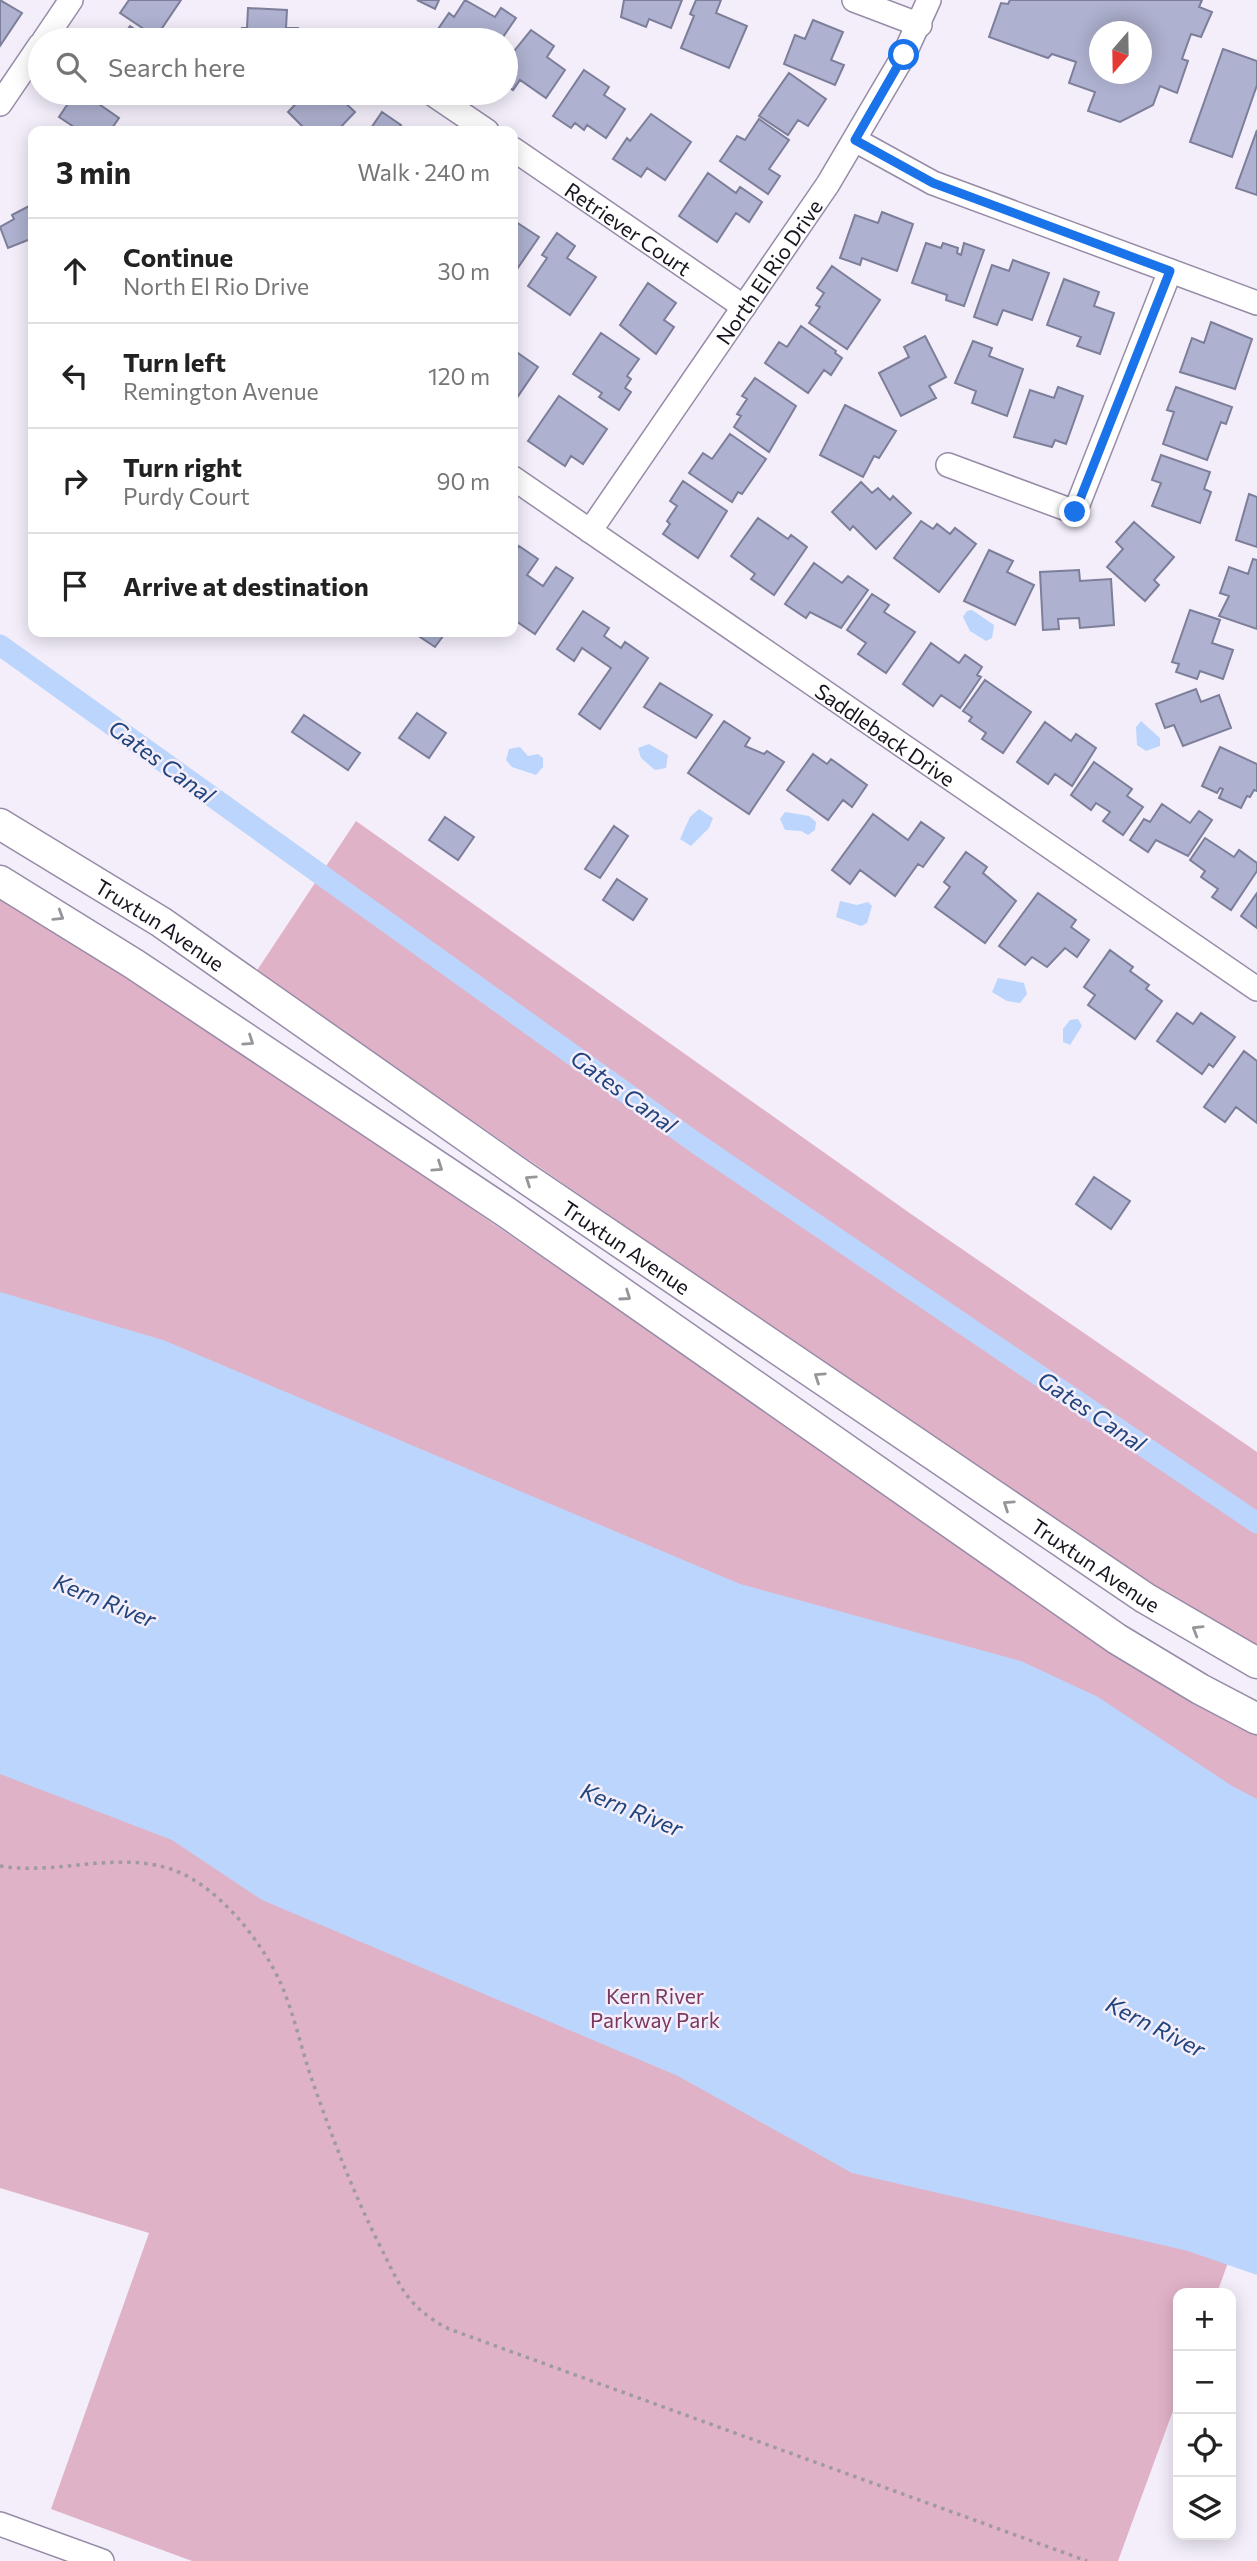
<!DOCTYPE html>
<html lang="en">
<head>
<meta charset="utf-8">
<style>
	:root { --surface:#fff; --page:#f6f6f6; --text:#222; --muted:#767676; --line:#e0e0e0 }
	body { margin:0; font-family:Commissioner,sans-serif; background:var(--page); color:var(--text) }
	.controls { position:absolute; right:21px; bottom:21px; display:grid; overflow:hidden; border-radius:14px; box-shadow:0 4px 18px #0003 }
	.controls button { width:63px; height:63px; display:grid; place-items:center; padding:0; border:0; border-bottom:2px solid var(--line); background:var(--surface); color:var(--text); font:35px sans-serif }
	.compass { position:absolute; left:1089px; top:21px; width:63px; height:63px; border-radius:50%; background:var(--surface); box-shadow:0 4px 18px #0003; rotate:200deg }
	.stop { position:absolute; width:21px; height:21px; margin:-16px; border:5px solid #1a73e8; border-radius:50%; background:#fff }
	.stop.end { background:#1a73e8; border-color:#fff; box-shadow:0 2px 7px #0008 }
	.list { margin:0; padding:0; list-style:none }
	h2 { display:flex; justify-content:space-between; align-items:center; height:91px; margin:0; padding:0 28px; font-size:30px }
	h2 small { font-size:23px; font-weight:400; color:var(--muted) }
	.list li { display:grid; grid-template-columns:46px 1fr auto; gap:21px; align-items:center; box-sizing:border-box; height:105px; padding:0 28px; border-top:2px solid var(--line) }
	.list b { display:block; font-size:26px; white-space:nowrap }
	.list p { margin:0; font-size:23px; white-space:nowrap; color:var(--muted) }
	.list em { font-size:23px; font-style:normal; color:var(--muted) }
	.icon { flex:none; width:38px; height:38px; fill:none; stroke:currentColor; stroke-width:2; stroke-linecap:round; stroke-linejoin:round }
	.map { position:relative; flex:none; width:1257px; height:2561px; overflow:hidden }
	.search { position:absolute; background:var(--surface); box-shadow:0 4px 18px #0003; left:28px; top:28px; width:490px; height:77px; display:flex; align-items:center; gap:18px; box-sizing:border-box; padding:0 24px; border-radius:38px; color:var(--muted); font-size:26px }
	.panel { position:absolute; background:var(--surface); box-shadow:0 4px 18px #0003; left:28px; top:126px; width:490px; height:511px; border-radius:14px }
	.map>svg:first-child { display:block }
	.green { fill:#e0b2c8 }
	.water { fill:#bcd5fc }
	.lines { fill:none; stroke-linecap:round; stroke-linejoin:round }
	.canal { stroke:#bcd5fc; stroke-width:21 }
	.building { fill:#aeb1cf; stroke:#7c7e9a; stroke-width:2; fill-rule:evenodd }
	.minor-casing { stroke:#978ba8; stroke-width:26 }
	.major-casing { stroke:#978ba8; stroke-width:33 }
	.path { stroke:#9e99a5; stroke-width:3.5; stroke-dasharray:3.5 5; stroke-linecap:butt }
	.minor { stroke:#fff; stroke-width:23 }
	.major { stroke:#fff; stroke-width:30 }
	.oneway { stroke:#97959a }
	.route { stroke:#1a73e8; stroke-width:9 }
	.labels { text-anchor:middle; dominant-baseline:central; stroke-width:5; stroke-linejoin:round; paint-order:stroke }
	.street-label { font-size:21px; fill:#18131e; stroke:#f3eefa }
	.park-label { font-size:21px; fill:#7b375d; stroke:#f3eefa }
	.water-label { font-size:23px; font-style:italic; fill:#21447d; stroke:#f3eefa }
</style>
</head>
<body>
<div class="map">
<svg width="1257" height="2561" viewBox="0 0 1257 2561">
	<rect width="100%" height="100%" fill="#f3eefa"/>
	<path class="green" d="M356,821L911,1214L1257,1452V1648L1115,1563L256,972Z
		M0,895L172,1003L1105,1644L1257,1734V2183L1217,2293H1178V2397L1118,2561H192L51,2509L149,2233L0,2188Z"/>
	<path class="water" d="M972,610L994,625L992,638L986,641L970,631L963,617L967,611Z
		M1141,721L1160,738V746L1146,751L1137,745L1136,727Z
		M649,744L668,755L666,768L655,770L641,758L638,748Z
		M520,747L528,756L538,754L543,758V767L536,775L512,767L506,760L509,749Z
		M699,809L713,818L709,828L691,846L680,839L690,817Z
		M785,812L809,816L816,822L815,830L808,835L801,831L785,830L780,819Z
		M840,901L857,905L868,902L872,906L867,923L861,926L836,917Z
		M998,978L1024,983L1027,994L1020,1003L1007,1001L992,992Z
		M1078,1019L1082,1026L1070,1045L1063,1042V1029L1070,1020Z
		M0,1292L163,1340L740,1584L1021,1661L1098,1697L1232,1786L1257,1799V2275L1188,2251L852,2173L678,2076L262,1900L172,1840L0,1774Z"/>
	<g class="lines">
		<path class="canal" d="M0,645L696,1143L1257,1523"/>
	</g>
	<path class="building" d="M0,0L22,13L0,46Z
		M129,0H181L156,37L120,13Z
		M417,0H439L435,9Z
		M465,0L495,17L501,8L516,18L501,40H466L461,37L459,40H442L434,35L449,13L454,17Z
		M624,0H682L671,28L649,19L646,27L621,17Z
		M696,0H721L716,13L747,26L729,68L681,48L694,16L690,14Z
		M1010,0H1202L1199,7L1212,12L1201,37L1191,34L1182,59L1188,61L1177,93L1160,86L1153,105L1120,122L1088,111L1095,92L1069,83L1076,62L1052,54L1048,58L989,37L1001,3L1008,4ZM1100,32H1142V74H1100Z
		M248,8L287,10L286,28H298L297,40H242V28H247Z
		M813,20L843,32L831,60L844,65L835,85L784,64L795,35L805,39Z
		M130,26L151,40H120Z
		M531,30L554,46L547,57L565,70L546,98L520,80L513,90L506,85V61Z
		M1223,49L1257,61V85L1232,157L1190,142Z
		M584,70L609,87L604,95L625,109L606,138L587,125L584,130L575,123L571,128L553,116Z
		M789,73L826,99L808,126L798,120L788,135L759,116Z
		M75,93H83L119,118L110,131H71L74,127L59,117Z
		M306,93H318L323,98L326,95L336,104L341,99L355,112L337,131H297L302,126L288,112Z
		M382,112L401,125L397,131H369Z
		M651,114L691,142L665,180L647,168L641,177L613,159L627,138L630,141Z
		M759,119L789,140L769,169L780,176L768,194L720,161L737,136L745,140Z
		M1257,130V195L1236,188Z
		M708,173L736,193L740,187L762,202L749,222L736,213L717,242L679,216Z
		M33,204V238L8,248L0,227L14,219L12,215Z
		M882,212L913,224L897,271L862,258L860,265L840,258L855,215L878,223Z
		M513,220L539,237L513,275Z
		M557,233L575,246L567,258L596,277L570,315L528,286L547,258L542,255Z
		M926,243L941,248L943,243L958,248L957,253L961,255L964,243L984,250L964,306L946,300L947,295L912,283Z
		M1013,260L1049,273L1032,320L1003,310L997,325L974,317L992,265L1009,271Z
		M832,266L880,300L847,349L809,323L820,307L816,305L824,293L817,288Z
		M1064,279L1099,292L1094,306L1114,313L1100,354L1077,346L1081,337L1047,325Z
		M648,283L676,303L664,320L674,327L656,354L620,325Z
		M1211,322L1252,339L1235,389L1180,372L1192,338L1204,343Z
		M801,326L836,351L835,353L842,358L831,375L824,370L808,393L765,363L779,342L787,347Z
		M601,333L639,359L627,376L631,379L625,388L631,392L619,410L599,397L602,393L573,374Z
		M925,336L946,377L929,386L936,398L901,416L879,373L909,357L904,347Z
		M973,341L992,348L989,356L1023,369L1007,416L972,403L976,391L955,383Z
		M515,351L538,367L514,402L513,354Z
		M755,378L796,406L769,452L734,427L741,416L737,414L747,399L742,396Z
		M1058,387L1083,396L1066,444L1055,440L1052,447L1014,437L1030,390L1054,398Z
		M1176,387L1232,407L1226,424L1221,422L1207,460L1163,444L1174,412L1167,410Z
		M559,396L607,429L583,464L571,456L565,466L528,441Z
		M845,405L896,431L879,458L874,456L863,477L820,455Z
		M730,434L766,459L742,494L738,492L732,502L689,473L703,453L712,459Z
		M1161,455L1210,472L1204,489L1211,492L1200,523L1152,506L1161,483L1152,480Z
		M683,481L727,511L698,558L663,534L670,524L667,521L677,506L670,501Z
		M861,482L872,493L878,488L890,500L893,496L911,513L876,549L853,526L850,530L832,512Z
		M1249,494L1257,497V547L1236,540Z
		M758,518L788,539L791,535L807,547L774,595L751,579L755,574L731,556Z
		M921,521L933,529L937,524L950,534L955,528L976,544L939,592L894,558Z
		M1134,522L1174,557L1154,580L1159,585L1145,601L1107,567L1123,549L1116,542Z
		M519,546L538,559L527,575L543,586L556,567L573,578L535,634L513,619L515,604L513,602V555Z
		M989,550L1013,561L1007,572L1034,585L1015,625L964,601Z
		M1253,559L1257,560V629L1219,616L1229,596L1220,593L1229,567L1248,574Z
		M814,563L842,583L848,576L868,590L841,628L810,612L806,618L785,604Z
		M1079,570L1080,581L1111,579L1114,625L1080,628L1079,618L1058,619L1059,629L1043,630L1040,572Z
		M872,594L889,605L884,612L915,632L886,673L858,654L866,643L847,630Z
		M1190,610L1220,620L1212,643L1233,650L1223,679L1200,671L1197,679L1176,672L1179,664L1172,662Z
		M583,611L609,628L604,636L621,648L625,642L648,658L600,729L579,714L611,668L582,648L574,661L557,649Z
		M419,632H446L435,647L417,635Z
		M931,643L959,663L965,655L982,667L977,675L981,677L960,708L941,695L933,706L903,684Z
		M985,680L1031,712L1003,753L982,739L986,733L969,721L972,717L963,711Z
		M660,683L712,715L696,738L644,707Z
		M1196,689L1201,702L1219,695L1231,728L1183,746L1174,725L1165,728L1156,704Z
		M417,713L446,733L429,758L399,738Z
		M304,715L360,753L348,770L292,732Z
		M724,721L750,738L745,746L764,754L767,751L784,762L749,814L688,773Z
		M1045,722L1071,741L1076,734L1096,748L1072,786L1055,774L1048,784L1017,762Z
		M1220,747L1257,764V791L1254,790L1250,797L1247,796L1241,808L1219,798L1223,789L1220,788L1217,793L1202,786Z
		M813,754L827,764L831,759L867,785L852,807L843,800L828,820L787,790Z
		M1094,762L1132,789L1127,796L1143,807L1123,835L1103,821L1110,812L1096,803L1091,810L1071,795Z
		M1162,804L1190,823L1199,811L1212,820L1188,856L1156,840L1148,852L1130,840L1144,819L1150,822Z
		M873,814L908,840L921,822L944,838L923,867L918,864L895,896L860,870L850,884L832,870Z
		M445,817L474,837L458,860L429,840Z
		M614,826L628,836L600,878L585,869Z
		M1205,838L1234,857L1239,850L1257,863V871L1231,910L1212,897L1218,889L1201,877L1205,871L1190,860Z
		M966,852L987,867L983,873L1016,901L985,943L935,907L950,887L944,882Z
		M617,879L647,899L633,920L603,900Z
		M1038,893L1076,920L1071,927L1089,940L1077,957L1065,948L1047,967L1032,957L1025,965L999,946Z
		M1257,893V928L1241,916Z
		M1110,950L1133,967L1130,971L1149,985L1146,989L1162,1001L1135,1039L1088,1005L1095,995L1084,987Z
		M1177,1013L1193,1024L1201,1013L1235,1037L1213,1067L1209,1064L1202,1074L1157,1041Z
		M1244,1051L1257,1061V1123L1236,1107L1225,1122L1204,1107Z
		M1094,1177L1130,1201L1111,1229L1076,1204Z"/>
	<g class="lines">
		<g class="minor-casing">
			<g id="minor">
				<path d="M854,0L920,25"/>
				<path d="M44,40L71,0"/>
				<path d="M431,93L487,131"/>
				<path d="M0,104L40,45"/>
				<path d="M855,140L933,183L1257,303"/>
				<path id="s1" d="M513,149L744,307"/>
				<path d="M948,465L1075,512L1170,271"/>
				<path id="s2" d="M513,478L1257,989"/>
				<path id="s3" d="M590,531L828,184L904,55L929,0"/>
				<path d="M0,2524L102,2561"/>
			</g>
		</g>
		<g class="major-casing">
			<g id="major">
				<path id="s4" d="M0,824L161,922L524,1177L1145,1598L1257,1663"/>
				<path d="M0,881L134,964L506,1212L1117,1639L1200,1689L1257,1719"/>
			</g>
		</g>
		<path class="path" d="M0,1866C54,1875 110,1853 164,1867C213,1879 261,1939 281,1984C294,2014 301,2048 312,2080C331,2134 352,2190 378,2242C400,2285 405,2306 449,2329L1087,2561"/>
		<use href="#minor" class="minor"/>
		<use href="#major" class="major"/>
	</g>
	<defs><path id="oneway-chevron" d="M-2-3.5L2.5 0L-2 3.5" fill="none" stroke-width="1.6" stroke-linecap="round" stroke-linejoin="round" transform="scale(1.75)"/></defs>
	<g class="oneway">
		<use href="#oneway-chevron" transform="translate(59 916) rotate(32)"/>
		<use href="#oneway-chevron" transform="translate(249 1041) rotate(34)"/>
		<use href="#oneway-chevron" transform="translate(438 1167) rotate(34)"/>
		<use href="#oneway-chevron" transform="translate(530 1180) rotate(-146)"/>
		<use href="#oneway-chevron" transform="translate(626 1296) rotate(35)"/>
		<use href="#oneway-chevron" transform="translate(819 1377) rotate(-146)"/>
		<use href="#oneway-chevron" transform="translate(1008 1505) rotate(-146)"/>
		<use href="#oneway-chevron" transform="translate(1197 1630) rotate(-149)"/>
	</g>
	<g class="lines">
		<path class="route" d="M904,55L855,140L933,183L1170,271L1075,512"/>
	</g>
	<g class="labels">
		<g class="street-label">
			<text stroke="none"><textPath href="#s1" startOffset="140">Retriever Court</textPath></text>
			<text stroke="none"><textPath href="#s3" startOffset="315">North El Rio Drive</textPath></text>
			<text stroke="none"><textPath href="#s2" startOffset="452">Saddleback Drive</textPath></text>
			<text stroke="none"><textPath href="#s4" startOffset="189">Truxtun Avenue</textPath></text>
			<text stroke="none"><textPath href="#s4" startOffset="756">Truxtun Avenue</textPath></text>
			<text stroke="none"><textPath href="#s4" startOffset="1323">Truxtun Avenue</textPath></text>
		</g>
		<g class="park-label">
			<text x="655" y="1995">Kern River<tspan x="655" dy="24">Parkway Park</tspan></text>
		</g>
		<g class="water-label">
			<text transform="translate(162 761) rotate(36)">Gates Canal</text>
			<text transform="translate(624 1091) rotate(36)">Gates Canal</text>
			<text transform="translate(1092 1411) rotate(34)">Gates Canal</text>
			<text transform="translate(105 1600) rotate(22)">Kern River</text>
			<text transform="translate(632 1809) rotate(22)">Kern River</text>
			<text transform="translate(1156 2026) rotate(27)">Kern River</text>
		</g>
	</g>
</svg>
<div class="controls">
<button>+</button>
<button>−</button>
<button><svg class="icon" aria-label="locate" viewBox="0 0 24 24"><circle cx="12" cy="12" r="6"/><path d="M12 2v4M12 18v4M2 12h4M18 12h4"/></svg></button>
<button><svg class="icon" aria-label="layers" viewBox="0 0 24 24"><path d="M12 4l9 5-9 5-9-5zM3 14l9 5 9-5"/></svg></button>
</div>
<svg class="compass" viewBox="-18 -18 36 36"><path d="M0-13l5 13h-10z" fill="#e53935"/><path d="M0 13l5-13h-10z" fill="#767676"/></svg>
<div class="stop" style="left:904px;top:55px"></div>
<div class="stop end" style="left:1075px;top:512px"></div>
<div class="search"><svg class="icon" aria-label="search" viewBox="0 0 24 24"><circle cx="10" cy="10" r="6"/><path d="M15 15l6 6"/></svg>Search here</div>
<section class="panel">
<h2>3 min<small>Walk · 240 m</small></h2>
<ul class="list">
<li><svg class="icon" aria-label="ahead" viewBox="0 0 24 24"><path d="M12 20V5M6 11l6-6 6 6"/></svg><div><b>Continue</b><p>North El Rio Drive</p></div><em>30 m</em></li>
<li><svg class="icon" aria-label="left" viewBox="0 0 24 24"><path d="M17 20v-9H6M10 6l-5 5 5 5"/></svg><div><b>Turn left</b><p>Remington Avenue</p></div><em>120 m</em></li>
<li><svg class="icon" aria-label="right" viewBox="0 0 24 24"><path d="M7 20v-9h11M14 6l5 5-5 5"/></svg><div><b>Turn right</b><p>Purdy Court</p></div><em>90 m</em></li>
<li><svg class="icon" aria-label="arrive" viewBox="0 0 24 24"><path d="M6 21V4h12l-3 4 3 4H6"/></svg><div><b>Arrive at destination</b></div></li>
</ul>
</section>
</div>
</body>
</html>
